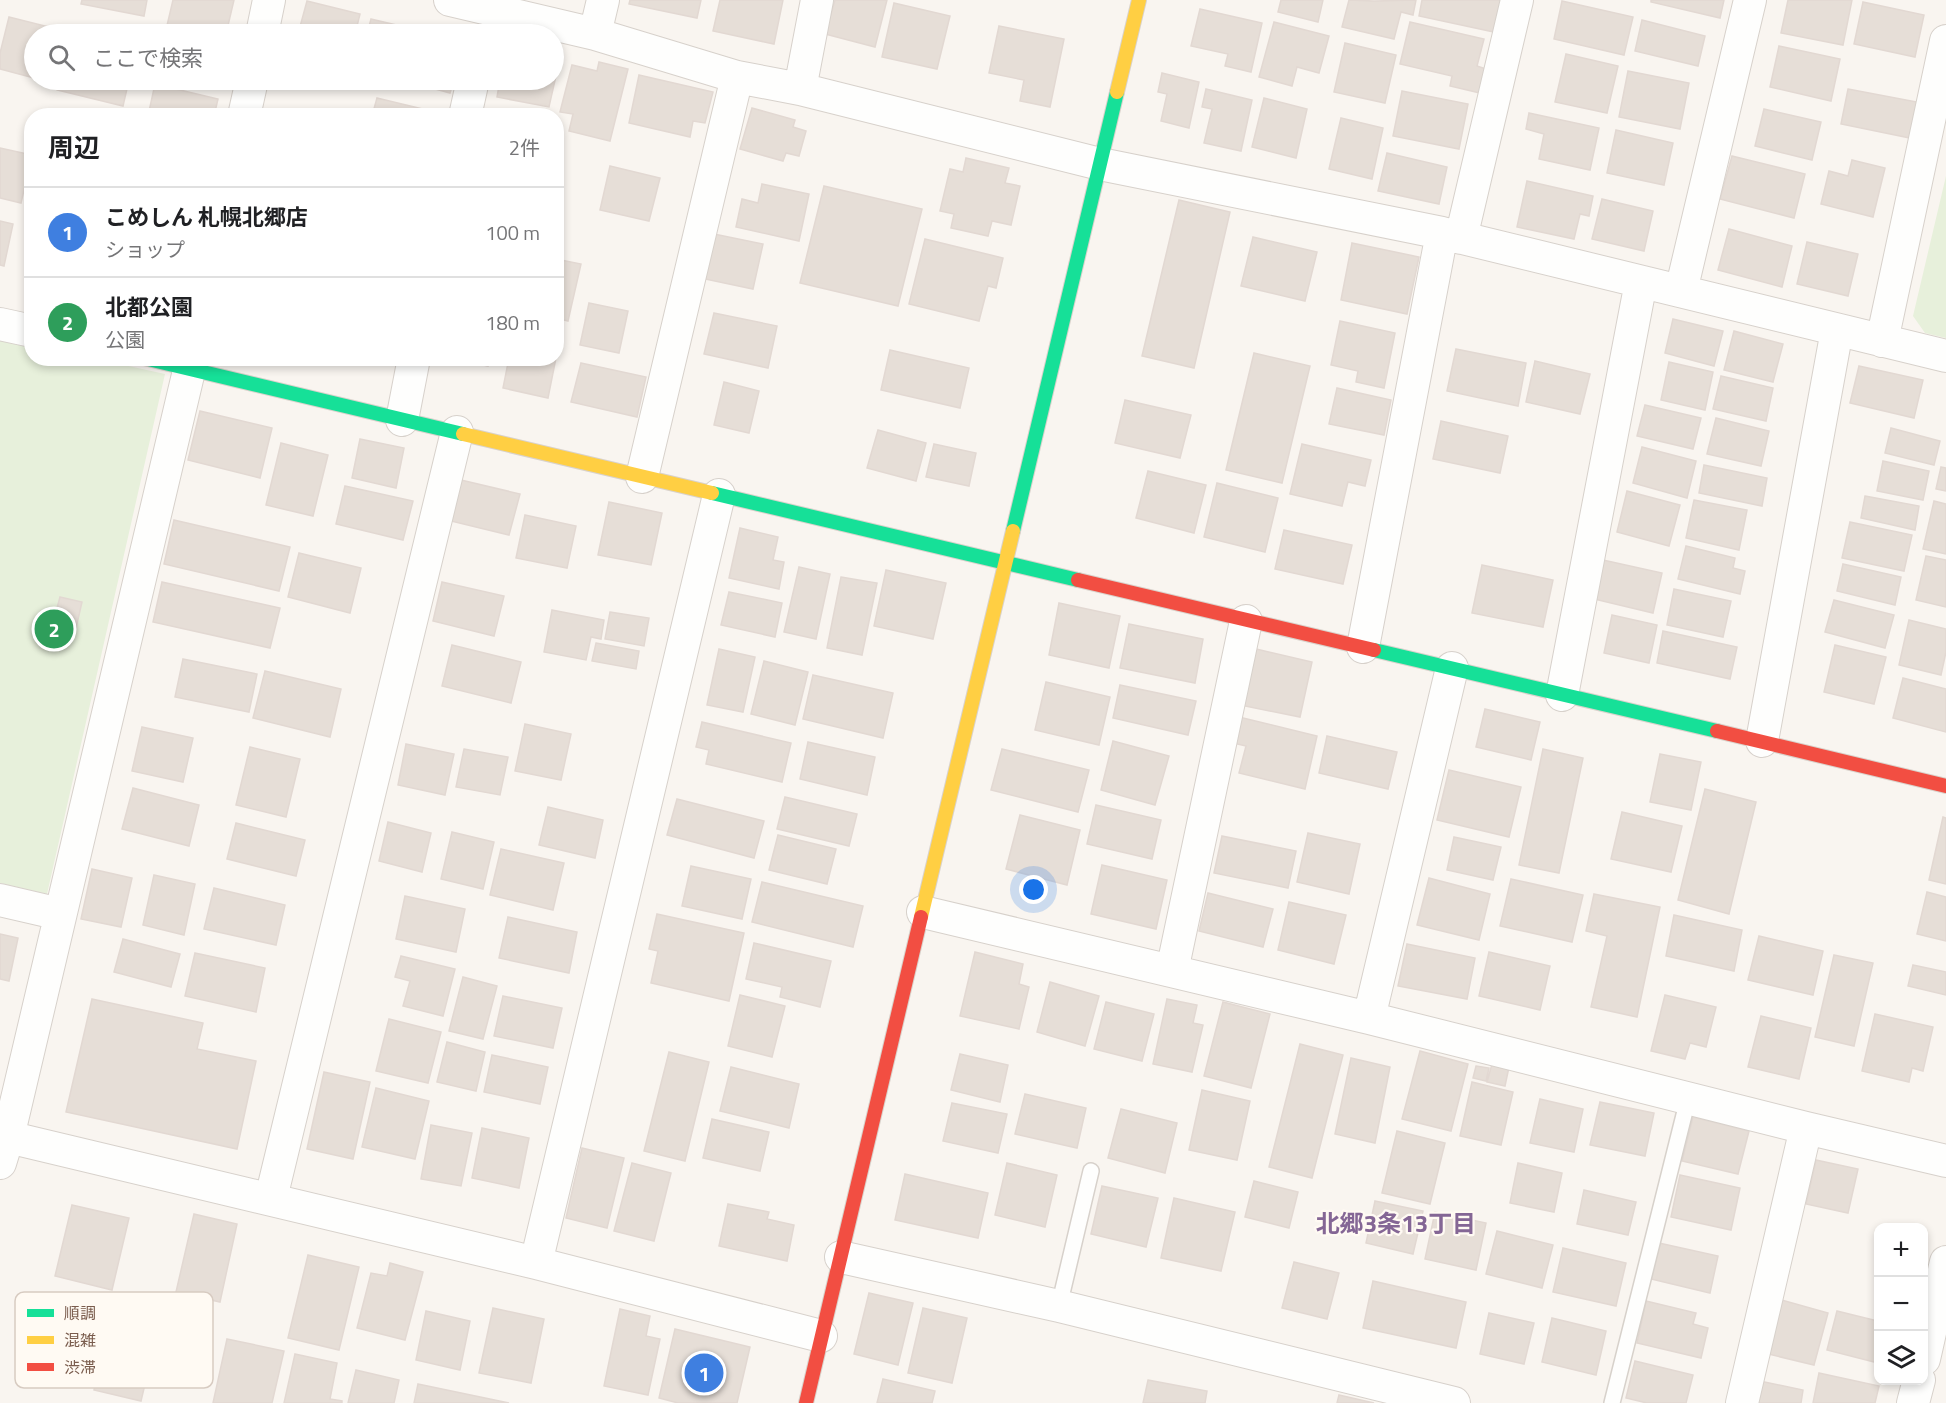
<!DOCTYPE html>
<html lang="ja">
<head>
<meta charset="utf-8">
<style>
	:root { --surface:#fff; --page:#f6f6f6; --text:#202124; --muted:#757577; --line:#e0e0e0; --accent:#1a73e8 }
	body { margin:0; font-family:"Titillium Web","Noto Sans JP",sans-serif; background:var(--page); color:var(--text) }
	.controls { position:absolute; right:18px; bottom:18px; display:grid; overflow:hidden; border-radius:12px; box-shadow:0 3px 9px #0003 }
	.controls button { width:54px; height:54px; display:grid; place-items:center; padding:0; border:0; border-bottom:2px solid var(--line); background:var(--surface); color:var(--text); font:30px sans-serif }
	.you { position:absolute; left:1034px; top:890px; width:21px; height:21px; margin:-15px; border:4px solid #fff; border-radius:50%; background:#1a73e8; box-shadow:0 0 0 9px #1a73e833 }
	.badge { display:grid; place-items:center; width:39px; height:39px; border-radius:50%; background:var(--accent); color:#fff; font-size:20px; font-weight:700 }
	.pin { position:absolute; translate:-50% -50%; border:3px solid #fff; box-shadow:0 2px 6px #0006 }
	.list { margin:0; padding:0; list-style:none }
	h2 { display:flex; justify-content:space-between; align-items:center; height:78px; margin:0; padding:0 24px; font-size:26px }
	h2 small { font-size:20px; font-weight:400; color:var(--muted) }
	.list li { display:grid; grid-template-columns:39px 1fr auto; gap:18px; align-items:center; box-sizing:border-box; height:90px; padding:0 24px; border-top:2px solid var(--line) }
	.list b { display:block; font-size:22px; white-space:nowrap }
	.list p { margin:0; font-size:20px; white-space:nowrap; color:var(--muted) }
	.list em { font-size:20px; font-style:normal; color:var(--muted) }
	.icon { flex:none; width:33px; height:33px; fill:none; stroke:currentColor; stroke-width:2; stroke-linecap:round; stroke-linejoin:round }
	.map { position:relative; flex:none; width:1946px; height:1403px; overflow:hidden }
	.search { position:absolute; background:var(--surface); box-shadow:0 3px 9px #0003; left:24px; top:24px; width:540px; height:66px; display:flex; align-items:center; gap:15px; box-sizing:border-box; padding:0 21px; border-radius:33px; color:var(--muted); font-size:22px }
	.panel { position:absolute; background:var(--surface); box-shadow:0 3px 9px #0003; left:24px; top:108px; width:540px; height:258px; border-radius:24px }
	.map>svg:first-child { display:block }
	.green { fill:#e7f0db }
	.building { fill:#e6ded7; stroke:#e2d8d2; stroke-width:1.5 }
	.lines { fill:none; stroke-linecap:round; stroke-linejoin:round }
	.lane-casing { stroke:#d7d1cb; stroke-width:18 }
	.street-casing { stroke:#d7d1cb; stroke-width:34 }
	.fast-casing { stroke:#d9d2cb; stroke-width:16 }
	.slow-casing { stroke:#d9d2cb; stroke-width:16 }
	.jam-casing { stroke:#d9d2cb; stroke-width:16 }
	.lane { stroke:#fefefd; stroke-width:15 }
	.street { stroke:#fefefd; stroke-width:32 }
	.fast { stroke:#16e098; stroke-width:14 }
	.slow { stroke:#ffcf43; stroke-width:14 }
	.jam { stroke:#f24e42; stroke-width:14 }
	.labels { text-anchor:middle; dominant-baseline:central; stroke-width:4.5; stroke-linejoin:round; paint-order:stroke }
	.neighbourhood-label { font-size:24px; font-weight:bold; fill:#846695; stroke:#fffaf3 }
	.key { fill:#fffaf3; stroke:#d7cbc1; stroke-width:1.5 }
	.key-label { font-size:16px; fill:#7a5c4d }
</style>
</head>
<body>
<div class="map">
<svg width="1946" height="1403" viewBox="0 0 1946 1403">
	<rect width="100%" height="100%" fill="#f9f5f0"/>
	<path class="green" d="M1946,176V338L1925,333L1913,316Z
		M0,336L31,344L32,358L97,359L165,374L47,894L0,883Z"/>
	<path class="building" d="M82,0H147L144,16L81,4Z
		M173,0H234L226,34H165Z
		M630,0H701L697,18L629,4Z
		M720,0H783L774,44L713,31Z
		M835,0H887L875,47L825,34Z
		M1281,0H1323L1318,22L1278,12Z
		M1349,0L1374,1L1416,0L1413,15L1401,12L1394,39L1342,27Z
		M1422,0H1501L1494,32L1419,16Z
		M1651,0H1724L1720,18L1651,2Z
		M1788,0H1852L1843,45L1781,33Z
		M307,1L360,14L355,34H298Z
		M1562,1L1633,17L1624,55L1554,39Z
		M1863,2L1924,15L1915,57L1854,44Z
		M894,3L950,16L937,69L882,57Z
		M1200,9L1262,23L1251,72L1225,66L1228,54L1191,46Z
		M9,17L57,29L56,34H34V78L0,69V53Z
		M371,19L422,31L421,34H367Z
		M1642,20L1705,36L1698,66L1635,51Z
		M1274,22L1329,36L1319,73L1297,67L1292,86L1259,77Z
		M1410,22L1484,39L1477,66L1486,69L1480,93L1450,86L1452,76L1400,64Z
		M999,26L1064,39L1050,107L1020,101L1024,80L989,73Z
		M1345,43L1396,55L1385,103L1334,92Z
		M1779,46L1840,59L1831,101L1770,87Z
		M1566,54L1618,66L1607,113L1555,102Z
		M554,57L560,58L549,107L497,97L500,80H554Z
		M599,62L628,69L610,141L569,131L573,114L560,112L572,65L597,71Z
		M1628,71L1689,83L1680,129L1619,117Z
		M1162,73L1199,82L1189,128L1161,121L1167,94L1158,92Z
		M639,75L713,92L705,123L693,121L690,137L629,123Z
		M59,80H129L123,106L57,90Z
		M418,80H454L450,93L417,84Z
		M155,84L218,99L214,116H148Z
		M1206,89L1252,100L1241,151L1204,143L1212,109L1202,107Z
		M1848,89L1917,102L1910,138L1841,124Z
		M1402,91L1468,104L1459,149L1393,136Z
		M377,98L423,109L422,116H372Z
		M1264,98L1307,109L1296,158L1252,147Z
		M752,108L795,120L793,127L806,131L799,156L786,153L783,161L740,149Z
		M1764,109L1821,122L1812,160L1755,146Z
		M1529,113L1599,128L1590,170L1539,159L1544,134L1526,129Z
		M1341,118L1383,128L1372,179L1329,169Z
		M1616,130L1673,143L1664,185L1607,173Z
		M0,148L32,155L21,203L0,198Z
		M1387,153L1447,167L1439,204L1378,191Z
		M1732,156L1805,174L1794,218L1720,199Z
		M966,158L1009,168L1005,183L1020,186L1011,225L992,221L988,236L951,228L954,214L940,211L950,169L963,172Z
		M1852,160L1885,168L1873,217L1821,204L1829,171L1848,176Z
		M610,166L660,178L649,221L600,210Z
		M1527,181L1593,196L1589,216L1580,214L1574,239L1517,227Z
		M762,184L809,194L799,241L736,227L742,199L758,203Z
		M824,186L922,209L898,306L800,283Z
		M1602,199L1653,211L1644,251L1592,239Z
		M1179,200L1230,212L1194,368L1142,356Z
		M0,221L13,224L4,266L0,265Z
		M1729,229L1792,246L1782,287L1718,270Z
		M714,234L763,244L753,289L705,279Z
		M1253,237L1317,252L1305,301L1241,286Z
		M925,239L1003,258L996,288L988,286L979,321L909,304Z
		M1807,242L1858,254L1848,296L1797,284Z
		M1352,243L1419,257L1407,314L1341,300Z
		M556,259L581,264L568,321L556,318Z
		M589,303L628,311L619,353L580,345Z
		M714,313L777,326L768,368L704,354Z
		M1673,319L1723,331L1714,366L1665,353Z
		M1340,321L1395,333L1384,388L1356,382L1358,371L1331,365Z
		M556,331L562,332L556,357Z
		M1734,331L1783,344L1773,382L1724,370Z
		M1456,349L1526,363L1518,406L1447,391Z
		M890,350L969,368L960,408L881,390Z
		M1254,353L1310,366L1282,483L1226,470Z
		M451,358H489L488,366Z
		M509,358H556L548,398L503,388Z
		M1535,361L1590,374L1580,414L1526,402Z
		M1669,362L1713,372L1705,410L1661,400Z
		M581,363L646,377L637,417L571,402Z
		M1859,366L1923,380L1914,418L1850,403Z
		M1721,376L1773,388L1766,421L1713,409Z
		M724,382L759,391L749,433L714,425Z
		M1337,388L1391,400L1384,435L1329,424Z
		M1125,400L1191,415L1180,458L1115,443Z
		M1645,405L1701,418L1693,449L1637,436Z
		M200,411L272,428L260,478L188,460Z
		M1716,418L1769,431L1761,466L1707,454Z
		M1441,421L1508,436L1500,473L1433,459Z
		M1891,428L1940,441L1934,465L1885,453Z
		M878,430L926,443L916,481L867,468Z
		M360,439L404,448L396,488L352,478Z
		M281,443L328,455L313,516L266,505Z
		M934,444L976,453L969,486L926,477Z
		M1302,444L1371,460L1365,486L1348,482L1342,506L1290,494Z
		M1642,447L1696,461L1687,498L1633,483Z
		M1883,461L1929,471L1923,500L1877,491Z
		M1704,465L1767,478L1762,506L1699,493Z
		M1941,467L1946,468V491L1936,489Z
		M1148,471L1206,485L1194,533L1136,518Z
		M461,480L520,494L509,535L451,521Z
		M1217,483L1278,498L1265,552L1204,537Z
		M345,486L413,501L403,540L336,524Z
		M1627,491L1680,505L1669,546L1617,532Z
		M1865,496L1919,506L1915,530L1861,518Z
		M1694,500L1747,510L1739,550L1686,538Z
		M1934,501L1946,504V554L1923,549Z
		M609,502L662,513L651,565L598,555Z
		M525,515L576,526L567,568L516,558Z
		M174,520L290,547L279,591L164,564Z
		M1850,522L1912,535L1904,571L1842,558Z
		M740,528L778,537L773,560L784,562L779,589L729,578Z
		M1284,530L1352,545L1343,584L1275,569Z
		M1686,546L1735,558L1733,568L1745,571L1740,594L1678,579Z
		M299,553L361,568L350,613L288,597Z
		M1926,556L1946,560V607L1916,600Z
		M1603,560L1662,573L1653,613L1594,599Z
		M1843,564L1901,577L1895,605L1837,591Z
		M1482,565L1553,580L1543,627L1472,613Z
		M799,567L830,574L816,639L784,632Z
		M886,570L946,583L933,639L874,626Z
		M841,577L877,583L862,655L827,648Z
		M162,582L280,608L270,648L153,622Z
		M442,582L504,596L494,636L433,621Z
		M1674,589L1731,601L1723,637L1667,625Z
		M729,592L782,603L775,637L721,625Z
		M60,597L82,602L76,628L53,623Z
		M1834,600L1894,615L1885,648L1825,632Z
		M1059,603L1120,616L1109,668L1049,655Z
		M552,610L604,620L601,639L591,637L586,660L544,652Z
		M610,612L649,618L644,646L605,639Z
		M1612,615L1657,625L1649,663L1604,653Z
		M1909,620L1946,629V652L1941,675L1899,665Z
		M1129,624L1203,639L1195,683L1120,668Z
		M1663,631L1737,647L1730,679L1657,663Z
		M596,643L639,651L636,669L592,661Z
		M452,645L521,662L511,703L442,686Z
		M1835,645L1886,657L1874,704L1824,692Z
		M1252,648L1312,662L1300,717L1240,705Z
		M719,649L755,657L743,712L707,705Z
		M183,659L257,674L249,712L175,697Z
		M764,661L808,672L795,725L751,714Z
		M265,671L341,689L330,737L253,718Z
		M813,675L893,693L883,738L803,719Z
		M1903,678L1946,689V732L1893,718Z
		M1046,682L1110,697L1099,745L1035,730Z
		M1120,685L1196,701L1188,735L1113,718Z
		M1485,709L1540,722L1531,760L1476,747Z
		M1239,717L1317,736L1305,789L1239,773L1246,746L1233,743Z
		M702,722L791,743L782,782L706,764L709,750L696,747Z
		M525,724L571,734L561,780L515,771Z
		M142,727L193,738L183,782L132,771Z
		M1327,736L1397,752L1388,789L1319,773Z
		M1113,741L1169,756L1155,805L1101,790Z
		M808,742L875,757L867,795L800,779Z
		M406,744L454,754L445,795L398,785Z
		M250,747L300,759L286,817L236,805Z
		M464,749L508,757L500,795L456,787Z
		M1002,749L1089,770L1078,812L991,790Z
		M1543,749L1583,758L1559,873L1519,865Z
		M1660,754L1701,762L1691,810L1650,802Z
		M1449,770L1521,787L1509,837L1437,820Z
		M133,788L199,805L189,846L122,829Z
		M1705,789L1756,802L1729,914L1678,900Z
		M785,797L857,814L849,846L777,829Z
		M677,799L764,821L754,858L667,835Z
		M1096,805L1161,820L1152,859L1087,844Z
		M548,807L603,820L595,858L539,845Z
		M1622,812L1682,826L1671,872L1611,859Z
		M1020,815L1080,830L1067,885L1006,869Z
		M1943,817L1946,818V884L1929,880Z
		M388,822L431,833L422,872L379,861Z
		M236,823L305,840L296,876L227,859Z
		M452,832L494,842L483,889L441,879Z
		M1308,833L1360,844L1349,894L1297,882Z
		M778,835L836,849L827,884L769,870Z
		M1222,836L1296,851L1288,888L1214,873Z
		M1454,837L1501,847L1493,880L1447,870Z
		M501,849L564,863L553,910L490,895Z
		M1102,865L1167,880L1156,929L1091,914Z
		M691,866L751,879L742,919L682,906Z
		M92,869L132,878L121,927L81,919Z
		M154,875L195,884L184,935L143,925Z
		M1429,878L1490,894L1479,940L1417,925Z
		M1511,879L1583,895L1572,942L1500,926Z
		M762,882L863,906L853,947L752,922Z
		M214,888L285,905L276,945L204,929Z
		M1927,892L1946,897V941L1917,934Z
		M1208,893L1273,909L1263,947L1199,931Z
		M1594,894L1660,907L1637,1017L1591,1007L1607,936L1586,931Z
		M405,896L465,909L456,952L396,939Z
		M1289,902L1346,915L1334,964L1278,950Z
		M657,914L744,933L729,1001L651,983L658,951L649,949Z
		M1674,915L1742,930L1734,971L1666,956Z
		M508,917L577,932L569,973L499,958Z
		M0,934L18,938L9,981L0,979Z
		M1759,936L1823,951L1813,995L1748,980Z
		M123,939L180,954L171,987L114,972Z
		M754,943L831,961L820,1007L780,997L782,987L746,979Z
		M1407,944L1475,958L1467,999L1398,986Z
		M975,952L1023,964L1019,984L1029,987L1019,1029L960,1016Z
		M1489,952L1550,966L1540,1010L1479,996Z
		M195,953L265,968L256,1012L185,996Z
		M1834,955L1873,963L1854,1046L1815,1037Z
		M401,956L455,969L443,1016L403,1006L410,981L395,977Z
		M1913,965L1946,972V995L1908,986Z
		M463,977L497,986L483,1039L449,1031Z
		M1050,982L1099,996L1085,1046L1037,1032Z
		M740,995L785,1006L772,1057L728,1046Z
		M1665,995L1716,1007L1706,1047L1690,1043L1685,1059L1651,1051Z
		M503,996L562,1008L553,1048L494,1036Z
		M92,999L203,1023L197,1049L256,1061L237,1149L66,1112Z
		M1167,999L1197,1005L1193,1023L1203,1025L1192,1072L1153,1064Z
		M1106,1002L1154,1014L1142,1061L1094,1049Z
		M1223,1002L1270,1014L1251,1088L1204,1076Z
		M1875,1014L1933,1027L1923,1071L1912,1068L1909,1082L1862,1071Z
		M1761,1016L1811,1028L1799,1079L1748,1067Z
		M389,1019L441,1032L428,1083L376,1071Z
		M447,1042L485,1052L476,1091L437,1082Z
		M1300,1044L1343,1055L1312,1178L1269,1167Z
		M1420,1051L1468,1064L1451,1131L1402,1119Z
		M669,1052L709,1062L685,1161L644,1151Z
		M960,1054L1008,1065L1000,1102L951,1090Z
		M492,1055L548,1067L540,1104L484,1092Z
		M1351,1058L1390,1067L1375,1143L1335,1134Z
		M1492,1064L1509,1067L1505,1086L1487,1082Z
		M1476,1066L1489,1068L1486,1081L1473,1078Z
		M731,1067L799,1084L789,1128L720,1111Z
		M324,1072L370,1082L353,1159L307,1149Z
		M1472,1082L1513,1092L1501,1145L1460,1136Z
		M376,1088L429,1101L415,1159L362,1147Z
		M1202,1090L1250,1101L1237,1160L1189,1150Z
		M1025,1094L1086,1108L1077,1148L1015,1134Z
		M1540,1099L1583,1109L1574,1152L1530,1143Z
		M1600,1102L1654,1113L1645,1156L1590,1145Z
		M952,1103L1007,1114L998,1153L943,1141Z
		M1121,1109L1177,1123L1165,1173L1108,1158Z
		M1693,1117L1749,1131L1738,1174L1682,1161Z
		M712,1119L769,1132L760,1171L703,1158Z
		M431,1125L472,1133L461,1186L421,1179Z
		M482,1128L529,1138L519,1188L472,1178Z
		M1397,1131L1445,1143L1430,1204L1382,1193Z
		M582,1148L624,1158L607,1228L566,1218Z
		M1816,1160L1858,1169L1848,1213L1806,1204Z
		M632,1163L671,1173L654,1241L614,1231Z
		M1007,1163L1057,1175L1045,1227L995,1215Z
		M1518,1163L1562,1173L1554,1212L1510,1203Z
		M905,1174L988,1193L978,1238L895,1220Z
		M1680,1175L1740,1188L1731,1230L1671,1217Z
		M1254,1181L1298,1192L1289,1228L1245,1217Z
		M1102,1186L1158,1198L1146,1247L1091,1234Z
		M1584,1190L1636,1202L1628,1235L1577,1224Z
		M1174,1198L1235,1212L1221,1271L1161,1258Z
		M1375,1201L1423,1211L1413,1254L1366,1243Z
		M728,1204L769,1212L767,1219L794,1225L787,1261L719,1246Z
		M72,1205L129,1218L112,1290L55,1276Z
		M1435,1212L1486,1223L1476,1270L1425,1259Z
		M194,1214L237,1224L220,1302L176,1292Z
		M1497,1231L1553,1245L1542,1288L1486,1274Z
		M1659,1243L1718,1256L1710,1293L1651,1279Z
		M1563,1248L1626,1263L1616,1306L1553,1292Z
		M308,1255L359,1267L339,1350L288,1338Z
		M1294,1262L1339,1273L1327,1319L1282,1308Z
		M390,1263L423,1272L405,1340L357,1328L371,1273L387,1276Z
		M1373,1281L1466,1302L1456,1348L1363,1328Z
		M869,1293L913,1303L898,1365L854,1354Z
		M1778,1299L1828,1313L1814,1365L1764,1353Z
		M1646,1301L1696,1313L1693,1324L1708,1328L1701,1358L1637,1343Z
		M114,1306L161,1317L141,1401L94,1390Z
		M493,1308L544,1319L531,1383L479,1373Z
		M923,1308L967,1318L952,1383L908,1373Z
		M620,1309L650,1316L646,1336L660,1339L648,1395L604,1386Z
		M426,1311L470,1321L460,1370L416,1360Z
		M1837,1311L1878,1321V1363L1827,1350Z
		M1489,1313L1534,1323L1524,1364L1480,1354Z
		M1552,1318L1606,1331L1596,1375L1542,1362Z
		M675,1329L750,1347L737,1403H678L659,1398Z
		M227,1339L284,1351L272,1403H213Z
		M295,1354L337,1363L330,1399L342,1401V1403H284Z
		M1635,1361L1693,1375L1686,1403H1647L1626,1398Z
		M356,1370L399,1380L394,1403H348Z
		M1819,1373L1879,1386L1875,1403H1813Z
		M883,1379L935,1391L932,1403H877Z
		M1148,1380L1207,1391L1205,1403H1143Z
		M1755,1380L1803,1390L1801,1403H1750Z
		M418,1384L509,1403H414Z
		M1339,1395L1374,1403H1337Z"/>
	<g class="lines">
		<g class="lane-casing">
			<path id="lane" d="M1059,1306L1091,1171
				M1612,1403L1688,1099"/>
		</g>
		<g class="street-casing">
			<path id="street" d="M450,0L595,34L737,77L800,89L1100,164L1442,233L1946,356
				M262,34L269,0
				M595,34L603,0
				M800,89L817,0
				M244,116L252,80
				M465,116L473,80
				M1461,238L1517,0
				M1681,291L1750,0
				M0,324L32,331
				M1882,341L1946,41
				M402,420L414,358
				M642,477L737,77
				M1363,647L1442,233
				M1562,695L1641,282
				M1762,741L1837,330
				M0,900L60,914
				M923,912L1369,1018L1806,1128L1946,1161
				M1172,971L1246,621
				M1369,1018L1452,668
				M8,1137L536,1263L821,1336
				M0,1163L8,1137L192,358
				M271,1198L457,432
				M841,1257L1059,1306L1454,1403
				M536,1263L719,495
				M1924,1359L1946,1262
				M1742,1403L1806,1128
				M1913,1403L1919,1380"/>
		</g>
		<g class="fast-casing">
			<path id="fast" d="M144,358L463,434
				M712,493L1078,580
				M1013,531L1117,92
				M1374,650L1717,731"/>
		</g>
		<g class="slow-casing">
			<path id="slow" d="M1117,92L1139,0
				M463,434L712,493
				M921,917L1013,531"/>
		</g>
		<g class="jam-casing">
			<path id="jam" d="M1078,580L1374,650
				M1717,731L1946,786
				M806,1403L921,917"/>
		</g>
		<use href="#lane" class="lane"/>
		<use href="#street" class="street"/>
		<use href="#fast" class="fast"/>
		<use href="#slow" class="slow"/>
		<use href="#jam" class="jam"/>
	</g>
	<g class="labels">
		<g class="neighbourhood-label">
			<text x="1396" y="1223">北郷3条13丁目</text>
		</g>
	</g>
	<rect x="15" y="1292" width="198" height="96" rx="9" class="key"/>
	<rect x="27" y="1309" width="27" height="8" fill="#16e098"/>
	<rect x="27" y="1336" width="27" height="8" fill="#ffcf43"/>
	<rect x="27" y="1363" width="27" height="8" fill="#f24e42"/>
	<g class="key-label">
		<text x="64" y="1319">順調</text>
		<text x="64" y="1346">混雑</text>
		<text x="64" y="1373">渋滞</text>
	</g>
</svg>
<div class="controls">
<button>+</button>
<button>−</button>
<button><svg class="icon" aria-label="layers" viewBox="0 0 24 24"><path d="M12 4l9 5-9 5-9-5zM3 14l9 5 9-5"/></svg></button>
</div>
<div class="you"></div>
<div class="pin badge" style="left:704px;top:1373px;background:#3f7fe0">1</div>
<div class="pin badge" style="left:54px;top:629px;background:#2e9e5b">2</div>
<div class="search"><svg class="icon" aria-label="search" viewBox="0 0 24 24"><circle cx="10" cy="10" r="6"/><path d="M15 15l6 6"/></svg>ここで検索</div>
<section class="panel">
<h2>周辺<small>2件</small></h2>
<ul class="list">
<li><span class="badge" style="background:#3f7fe0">1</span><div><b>こめしん 札幌北郷店</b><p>ショップ</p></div><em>100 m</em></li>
<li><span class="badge" style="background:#2e9e5b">2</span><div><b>北都公園</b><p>公園</p></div><em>180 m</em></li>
</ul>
</section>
</div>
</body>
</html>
